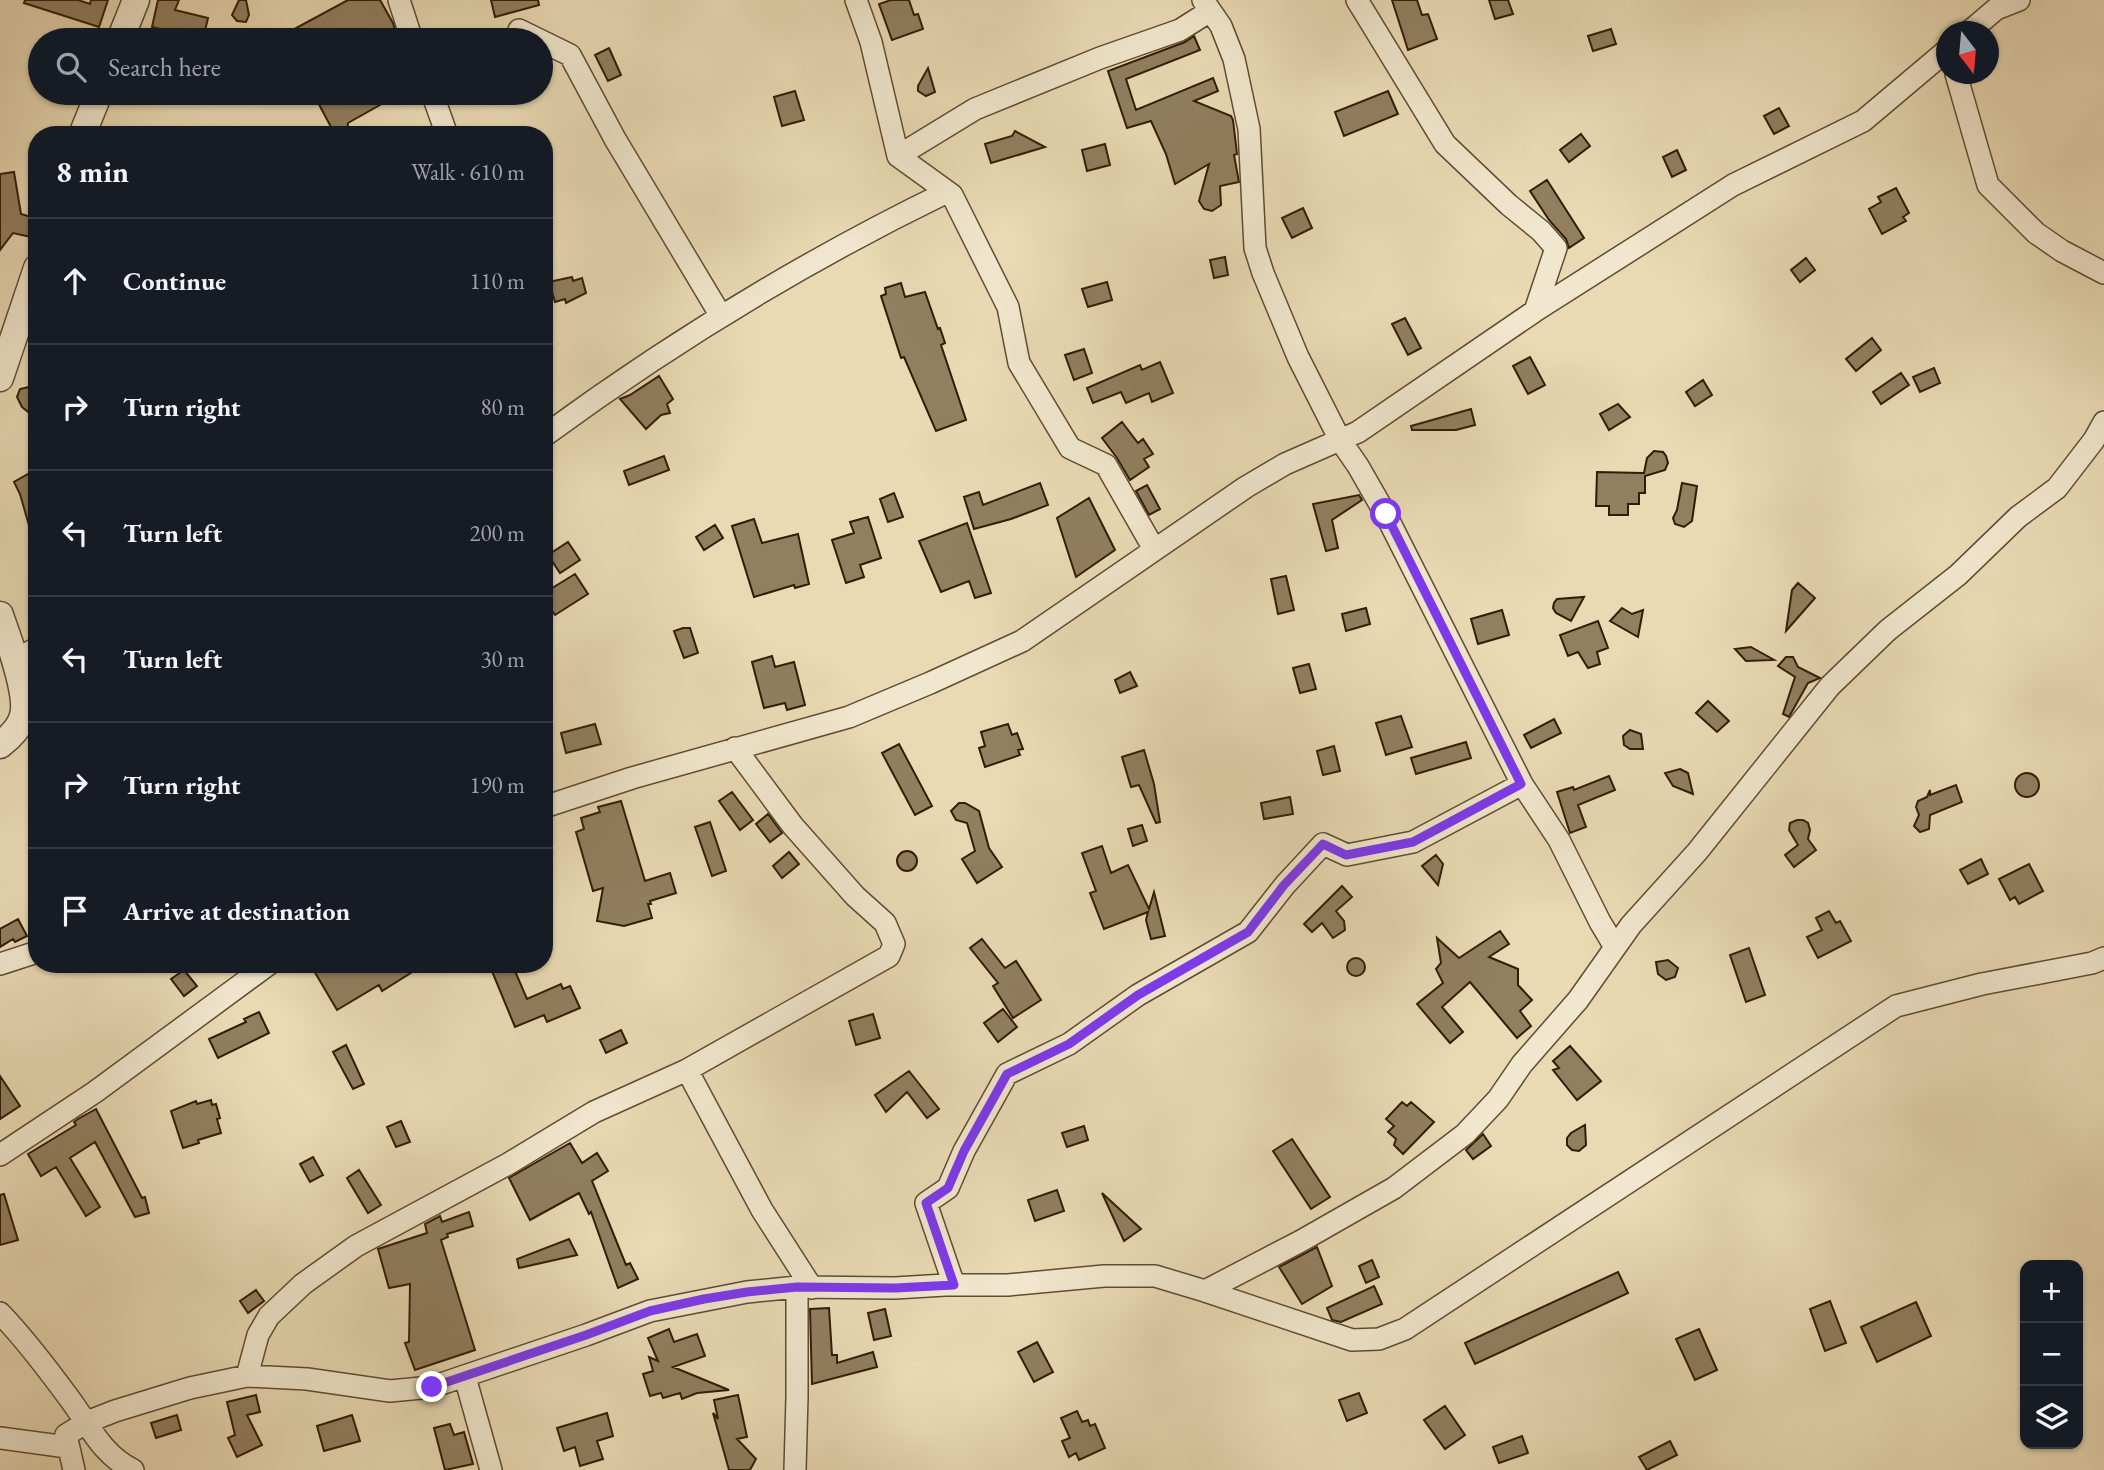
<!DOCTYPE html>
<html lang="en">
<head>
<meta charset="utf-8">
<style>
	:root { --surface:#171b24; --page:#242831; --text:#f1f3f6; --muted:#9ea1a6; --line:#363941 }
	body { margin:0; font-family:"EB Garamond",serif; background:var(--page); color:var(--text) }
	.controls { position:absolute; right:21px; bottom:21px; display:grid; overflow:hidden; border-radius:14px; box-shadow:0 2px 5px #0004 }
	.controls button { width:63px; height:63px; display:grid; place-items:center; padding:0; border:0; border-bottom:2px solid var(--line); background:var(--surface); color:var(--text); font:35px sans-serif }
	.compass { position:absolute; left:1936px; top:21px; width:63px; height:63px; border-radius:50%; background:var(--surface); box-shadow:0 2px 5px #0004; rotate:164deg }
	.stop { position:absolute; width:21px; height:21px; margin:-16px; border:5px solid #7c3aed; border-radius:50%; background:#fff }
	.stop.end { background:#7c3aed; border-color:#fff; box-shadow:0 2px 7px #0008 }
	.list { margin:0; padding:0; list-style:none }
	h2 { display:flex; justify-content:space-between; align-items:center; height:91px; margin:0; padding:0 28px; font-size:30px }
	h2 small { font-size:23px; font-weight:400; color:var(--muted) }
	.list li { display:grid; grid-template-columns:46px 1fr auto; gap:21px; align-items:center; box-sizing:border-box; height:126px; padding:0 28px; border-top:2px solid var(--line) }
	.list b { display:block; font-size:26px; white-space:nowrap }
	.list em { font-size:23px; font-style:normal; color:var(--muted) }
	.icon { flex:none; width:38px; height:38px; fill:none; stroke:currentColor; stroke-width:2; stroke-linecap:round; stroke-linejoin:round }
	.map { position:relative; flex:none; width:2104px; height:1470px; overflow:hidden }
	.search { position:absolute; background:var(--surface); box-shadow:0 2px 5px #0004; left:28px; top:28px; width:525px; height:77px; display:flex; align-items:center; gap:18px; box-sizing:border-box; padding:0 24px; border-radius:38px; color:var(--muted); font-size:26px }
	.panel { position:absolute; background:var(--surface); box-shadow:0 2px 5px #0004; left:28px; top:126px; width:525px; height:847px; border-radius:28px }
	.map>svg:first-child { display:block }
	.building { fill:#917f60; stroke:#311d06; stroke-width:2 }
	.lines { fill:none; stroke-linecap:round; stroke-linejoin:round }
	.minor-casing { stroke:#5f4c32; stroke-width:24 }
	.tertiary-casing { stroke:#5f4c32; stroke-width:29 }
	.minor { stroke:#f1e7ce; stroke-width:21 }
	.tertiary { stroke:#f1e7ce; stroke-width:26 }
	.route { stroke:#7c3aed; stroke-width:9 }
</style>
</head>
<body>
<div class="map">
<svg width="2104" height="1470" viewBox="0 0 2104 1470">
	<rect width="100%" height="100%" fill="#e9dab4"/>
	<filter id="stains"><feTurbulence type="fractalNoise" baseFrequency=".00286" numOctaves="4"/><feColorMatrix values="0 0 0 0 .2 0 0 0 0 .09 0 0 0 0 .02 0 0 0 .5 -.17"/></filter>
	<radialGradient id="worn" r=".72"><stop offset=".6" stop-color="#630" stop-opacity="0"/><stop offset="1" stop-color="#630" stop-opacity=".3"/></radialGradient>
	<path class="building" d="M25,0H78L90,4L91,0H108L99,27L24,3Z
		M158,0H179L175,10L208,18L203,39L152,27Z
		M239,0H246L249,15L246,22L237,21L232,15Z
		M348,0H380L393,23L398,40H274Z
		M491,0H538L539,5L495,17Z
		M891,0H909L914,15L918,14L923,29L892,40L879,4Z
		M1392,0H1417L1422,15L1428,14L1437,39L1408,50Z
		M1489,0H1508L1513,14L1495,19Z
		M1611,29L1616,44L1593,51L1588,36Z
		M1194,36L1200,50L1126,79L1136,110L1213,78L1218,91L1194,101L1231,116L1233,120L1237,154L1234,155L1239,182L1220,186L1221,205L1212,211L1204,209L1199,201L1209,164L1175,184L1166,154L1151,121L1127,128L1108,71L1185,42Z
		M609,48L621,75L608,81L595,55Z
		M928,68L935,92L926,96L918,91V86Z
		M795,91L804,120L782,126L774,97Z
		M1388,91L1398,114L1344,136L1335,112Z
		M323,93H373L380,105L348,123L347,135H331V127L315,97Z
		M1779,108L1789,126L1774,134L1764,116Z
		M1015,131L1045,147L991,163L985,144L1012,136Z
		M1581,134L1590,146L1569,162L1560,150Z
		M1105,144L1110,165L1087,171L1082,150Z
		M1677,150L1686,170L1672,177L1663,157Z
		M14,172L21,214L35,218L31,237L13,233L0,250V174Z
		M1547,180L1584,238L1569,248L1566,239L1549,220L1530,191Z
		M1896,188L1909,213L1903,217L1906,221L1882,234L1869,209L1881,202L1878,197Z
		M1303,208L1312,228L1292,238L1282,218Z
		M1225,257L1228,275L1214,278L1210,260Z
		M1806,258L1815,270L1800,282L1791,270Z
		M572,277L573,281L582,278L586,293L566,303L565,299L555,302L549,282Z
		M1107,282L1112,300L1088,307L1082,289Z
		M901,283L905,297L925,292L938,329L940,328L945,343L941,345L966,420L936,431L904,357L901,358L881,296L886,294L885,288Z
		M1405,318L1421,348L1408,355L1392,324Z
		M1872,338L1881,350L1856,371L1846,359Z
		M1084,349L1092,373L1074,380L1065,355Z
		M1530,357L1545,385L1528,394L1513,366Z
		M1160,362L1173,393L1152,402L1149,393L1126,403L1121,392L1093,403L1087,388L1140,365L1142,370Z
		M1934,368L1940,383L1920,392L1913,377Z
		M1901,373L1909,385L1881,404L1873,392Z
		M659,376L673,399L667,404L670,413L661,415L646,429L620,399L630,395Z
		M1703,380L1712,395L1695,406L1686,392Z
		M37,385V419L22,407L17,397L20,389Z
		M1618,404L1630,417L1609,430L1600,414Z
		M1471,409L1475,425L1456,430H1412L1411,426Z
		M1122,422L1138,443L1143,439L1153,454L1144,459L1149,467L1130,480L1117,458L1102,438Z
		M1654,451L1663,452L1666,456L1668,463L1665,470L1645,476V493H1639V504H1628V515H1609V506H1596L1597,472L1644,473L1647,458Z
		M664,456L669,470L629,485L624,471Z
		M37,469V536H32L20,494L14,482Z
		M1040,483L1048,505L1011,519L974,529L964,497L979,492L983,505Z
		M1682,483L1697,486L1692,521L1684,527L1675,524L1673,518L1677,510Z
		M1147,485L1160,509L1149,515L1136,491Z
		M894,493L903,517L888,522L880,499Z
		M1359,495L1362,500L1332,520L1338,548L1326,551L1313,504Z
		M1089,498L1115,550L1076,577L1057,518Z
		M868,517L881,558L860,565L864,577L846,583L832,540L854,533L850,522Z
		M754,519L762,543L798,534L809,584L795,588L794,585L754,597L732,526Z
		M967,523L991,593L975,598L969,581L941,592L919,541Z
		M715,525L723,538L704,550L696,537Z
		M568,542L580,560L560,573L548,555Z
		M575,574L588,594L555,615L544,599V593Z
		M1286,576L1294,610L1278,614L1271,579Z
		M1798,583L1815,598L1786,631L1792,590Z
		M1584,597L1571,621L1556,613L1553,608L1554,603L1557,599Z
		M1366,608L1370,624L1346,631L1342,614Z
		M1622,608L1632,614L1643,610L1638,637L1610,621Z
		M1502,610L1509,635L1478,644L1471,619Z
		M1598,621L1608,648L1597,652L1600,664L1588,668L1578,652L1568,656L1560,635Z
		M683,628H690L698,653L684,658L674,631Z
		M1751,647L1774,660L1746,661L1735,649Z
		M772,656L775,667L794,662L805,705L787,710L785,703L764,708L752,662Z
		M1786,657H1793L1798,667L1820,678L1808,683L1789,717L1783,714L1795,677L1778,666Z
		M1309,664L1316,689L1300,693L1293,668Z
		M1130,672L1137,686L1120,693L1115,680Z
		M1708,701L1729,721L1717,732L1696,713Z
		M1401,716L1412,747L1386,755L1376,723Z
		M1554,719L1561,733L1531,748L1524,735Z
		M595,724L601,744L566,753L561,733Z
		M1008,724L1012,735L1017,733L1023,749L1018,750L1020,755L985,767L979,748L985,746L981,732Z
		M1630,730L1641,734L1643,749H1630L1624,745L1623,736Z
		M1466,742L1471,758L1416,774L1411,758Z
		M899,744L932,806L915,815L882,753Z
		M1334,746L1340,771L1323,775L1317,751Z
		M1144,750L1154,784L1160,822L1156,823L1139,785L1131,787L1122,757Z
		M1680,769L1688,773L1693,794L1673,786L1665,773Z
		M2015 785a12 12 0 1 1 24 0a12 12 0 1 1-24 0Z
		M1609,776L1615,790L1578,805L1586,827L1570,833L1557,792L1573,787L1574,790Z
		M1956,785L1962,802L1930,815L1929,829L1920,832L1914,826L1919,815L1916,807L1918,801L1927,797L1930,790V795Z
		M732,792L753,820L740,830L719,801Z
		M1290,797L1293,814L1264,819L1261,803Z
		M621,801L645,881L670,873L676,893L650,901L651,904H648L652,918L624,926L597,921L603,888L593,891L576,832L584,829L581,818L600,812L598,807Z
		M959,803H965L979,811L989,848L1002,867L977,883L962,859L975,851L967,823L956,820L951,811Z
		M768,814L782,833L770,842L756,824Z
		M1797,820H1803L1808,823L1810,830L1808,839L1816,850L1794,867L1785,855L1798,845L1789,830L1790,823Z
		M710,822L726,871L712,876L695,827Z
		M1142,825L1147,841L1133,846L1128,829Z
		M1102,846L1111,873L1128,865L1149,909L1154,892L1165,936L1151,939L1146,920L1148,912L1104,929L1090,893L1096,891L1082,853Z
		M897 861a10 10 0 1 1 20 0a10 10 0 1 1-20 0Z
		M789,852L799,864L782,878L773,866Z
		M1436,855L1443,864L1438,885L1422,866Z
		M1981,859L1988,874L1968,884L1960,870Z
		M2029,864L2043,891L2019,904L2015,897L2010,900L1999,879Z
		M1342,886L1352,897L1336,911L1344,921L1345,930L1333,938L1322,923L1312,932L1304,924Z
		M1829,911L1836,923L1840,921L1851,941L1818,958L1807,937L1822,930L1816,918Z
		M18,919L27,936L15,942L13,939L0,947V929Z
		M1500,931L1509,944L1489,957L1518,969V985L1532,1000L1520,1011L1531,1026L1517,1038L1470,982L1442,1007L1463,1032L1450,1043L1417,1004L1443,983L1436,969L1441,963L1437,938L1459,958Z
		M982,939L1005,968L1016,961L1041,1000L1013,1018L993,986L998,983L970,948Z
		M1749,948L1765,995L1746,1002L1730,955Z
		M1347 967a9 9 0 1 1 18 0a9 9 0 1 1-18 0Z
		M1668,960L1678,968L1675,977L1666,980L1658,974L1656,962Z
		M310,964H425L382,991L379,985L337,1010Z
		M489,964H512L527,999L561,984L563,989L570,986L580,1008L547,1022L544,1015L515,1027Z
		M184,970L197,986L184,996L171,979Z
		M1003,1009L1017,1027L998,1042L984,1023Z
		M259,1012L269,1033L218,1058L209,1039L246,1022L244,1019Z
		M873,1014L880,1038L856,1045L849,1021Z
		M621,1030L627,1043L606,1053L600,1040Z
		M346,1045L364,1084L353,1089L333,1052Z
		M1570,1046L1601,1081L1577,1100L1553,1070L1559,1068L1553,1061Z
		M909,1071L939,1109L927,1118L907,1092L886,1112L875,1095Z
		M0,1076L20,1106L0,1119Z
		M211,1100L212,1105L216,1104L220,1118L217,1119L221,1133L198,1140L199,1143L183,1148L171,1111L196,1101L197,1104Z
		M1402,1102L1407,1106L1411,1102L1434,1122L1403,1154L1394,1145L1396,1139L1388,1132L1394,1126L1386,1119Z
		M96,1109L142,1198L145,1197L149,1213L135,1217L95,1142L70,1158L100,1207L86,1216L56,1167L41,1176L28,1154L76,1125L74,1122L78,1119Z
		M401,1121L410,1142L396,1147L387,1127Z
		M1585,1125L1586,1145L1579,1151L1572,1150L1567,1145V1138L1571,1133Z
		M1084,1126L1088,1140L1067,1147L1062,1133Z
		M1483,1134L1491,1146L1473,1159L1466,1150Z
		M1292,1139L1330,1197L1311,1209L1273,1151Z
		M570,1143L582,1163L597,1153L608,1171L592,1181L626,1265L630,1263L638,1279L618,1288L591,1212L589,1214L579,1193L530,1220L509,1178Z
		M313,1157L323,1175L310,1182L300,1164Z
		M359,1170L381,1205L368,1213L347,1178Z
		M1057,1190L1064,1211L1035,1221L1028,1200Z
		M1102,1193L1141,1229L1124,1241Z
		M4,1194L18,1240L0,1245V1195Z
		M469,1212L473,1226L447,1234L448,1237L441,1240L475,1350L415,1370L405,1343L409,1342L410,1284L389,1288L378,1249L427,1233L425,1224L440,1216L442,1222Z
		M569,1239L577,1255L519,1268L517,1259Z
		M1317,1247L1332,1286L1302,1304L1279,1267Z
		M1372,1260L1379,1277L1366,1283L1359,1266Z
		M1618,1272L1628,1293L1475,1364L1465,1343Z
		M1374,1286L1382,1304L1341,1322L1332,1320L1327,1308Z
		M256,1290L264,1301L248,1313L240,1301Z
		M1830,1301L1846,1343L1825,1351L1810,1309Z
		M1916,1302L1931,1336L1877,1362L1861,1327Z
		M829,1308L832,1355H837V1363L873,1352L877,1367L812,1384L810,1309Z
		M885,1309L891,1336L874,1340L868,1313Z
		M669,1329L674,1342L697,1334L705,1356L673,1367L729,1390L697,1393L682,1399L680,1393L663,1398L661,1393L650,1396L643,1374L653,1371L649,1357L658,1361L648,1338Z
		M1699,1329L1717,1370L1695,1380L1676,1339Z
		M1037,1342L1053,1372L1034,1382L1018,1352Z
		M1359,1393L1367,1413L1347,1421L1339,1400Z
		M256,1395L260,1412L247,1415L262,1445L237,1457L228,1438L235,1435L227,1402Z
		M738,1395L747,1437L737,1439L756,1459L750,1470H729L713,1413L718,1419L714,1400Z
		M1445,1406L1465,1435L1445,1449L1424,1420Z
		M1077,1411L1082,1422L1088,1420L1090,1426L1095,1424L1105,1448L1079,1460L1076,1453L1069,1457L1062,1441L1070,1438L1061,1418Z
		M607,1413L613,1436L597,1441L603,1459L580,1466L575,1447L564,1451L557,1428Z
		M177,1415L181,1430L156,1438L151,1423Z
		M352,1415L360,1441L324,1451L317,1426Z
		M450,1424L454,1435L464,1432L473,1464L445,1470L434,1428Z
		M1522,1436L1528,1453L1499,1463L1493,1447Z
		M1670,1441L1677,1455L1647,1470L1639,1457Z"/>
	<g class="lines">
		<g class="minor-casing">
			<path id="minor" d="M399,0L412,40
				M856,0L871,42L898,156L952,195L1008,307L1019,363L1070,448L1106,465L1154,549
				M1203,0L1221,26L1234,59L1249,129L1255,248L1263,273L1298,357L1340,440L1358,466L1386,515L1522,784L1559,840L1600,922L1615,947
				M1357,0L1445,144L1509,205L1541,231L1556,248L1535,311
				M519,30L570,55L615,139L721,316
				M1969,32L1996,9L2019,0
				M1956,74L1988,185L2036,233L2062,251L2104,273
				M432,93L447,135
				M898,156L975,109L1100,58L1180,30L1210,11
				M544,436C672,342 805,261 947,192
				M15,660L37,648
				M544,807L632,778L849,717L930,683L1022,641L1246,487L1285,464L1358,432L1535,311L1733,185L1863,121L1946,51
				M0,964L37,952
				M687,1070L762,1210L812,1288
				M0,1155L95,1092L269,964
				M954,1285L926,1203L948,1188L964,1151L1007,1074L1069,1044L1138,995L1248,932L1285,885L1323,844L1347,855L1413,842L1522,784
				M1205,1291L1352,1340L1379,1339L1405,1329L1896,1006L1982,984L2092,963L2104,958
				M0,1313C25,1339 47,1368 69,1398C90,1426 101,1454 133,1470
				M247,1376L258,1335L269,1316L303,1284L356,1246L508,1164L594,1112L687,1070L889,956L894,944L885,923L855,896L793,826L735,748
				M465,1377L491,1470
				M0,1438L67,1447
				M74,1470L66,1435L87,1422L115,1411L190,1388L247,1376L307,1379L390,1391L432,1387L586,1335L650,1311L747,1292L797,1287L895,1288L945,1285H1008L1104,1276H1155L1205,1291L1301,1241L1394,1188L1465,1134L1498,1099L1522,1064L1578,1000L1631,925L1697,852L1830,686L1888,630L1958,575L2018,517L2057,488L2094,440L2104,422
				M795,1470L797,1397V1287"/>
		</g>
		<g class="tertiary-casing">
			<path id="tertiary" d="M120,40L136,0
				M82,135L99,93
				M0,378L37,268
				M0,615C8,639 31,697 22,719C18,730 9,738 0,745"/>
		</g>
		<use href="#minor" class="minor"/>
		<use href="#tertiary" class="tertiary"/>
	</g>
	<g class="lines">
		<path class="route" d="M432,1387L586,1335L650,1311L704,1299L747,1292L797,1287L895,1288L954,1285L926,1203L948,1188L964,1151L1007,1074L1069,1044L1138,995L1248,932L1284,885L1323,844L1346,855L1413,842L1521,784L1386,514"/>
	</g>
	<rect width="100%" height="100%" filter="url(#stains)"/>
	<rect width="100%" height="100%" fill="url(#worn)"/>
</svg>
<div class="controls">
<button>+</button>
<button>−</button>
<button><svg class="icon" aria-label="layers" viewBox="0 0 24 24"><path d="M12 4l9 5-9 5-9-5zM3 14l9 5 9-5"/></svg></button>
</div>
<svg class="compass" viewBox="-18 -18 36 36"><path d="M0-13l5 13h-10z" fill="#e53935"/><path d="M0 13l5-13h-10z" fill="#9ea1a6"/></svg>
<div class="stop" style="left:1386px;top:514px"></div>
<div class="stop end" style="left:432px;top:1387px"></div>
<div class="search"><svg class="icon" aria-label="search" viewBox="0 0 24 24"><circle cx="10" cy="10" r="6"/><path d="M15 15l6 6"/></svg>Search here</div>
<section class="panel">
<h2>8 min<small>Walk · 610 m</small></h2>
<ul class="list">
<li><svg class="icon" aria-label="ahead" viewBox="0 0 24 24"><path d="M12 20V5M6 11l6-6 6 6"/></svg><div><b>Continue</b></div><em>110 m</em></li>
<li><svg class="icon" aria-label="right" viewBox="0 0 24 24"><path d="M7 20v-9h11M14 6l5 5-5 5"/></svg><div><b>Turn right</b></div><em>80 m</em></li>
<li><svg class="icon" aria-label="left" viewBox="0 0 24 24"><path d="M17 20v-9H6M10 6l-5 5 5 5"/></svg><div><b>Turn left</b></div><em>200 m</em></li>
<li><svg class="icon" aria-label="left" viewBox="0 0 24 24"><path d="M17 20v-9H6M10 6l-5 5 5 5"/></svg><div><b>Turn left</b></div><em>30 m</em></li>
<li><svg class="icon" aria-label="right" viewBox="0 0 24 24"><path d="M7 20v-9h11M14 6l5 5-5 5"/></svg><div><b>Turn right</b></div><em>190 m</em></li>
<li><svg class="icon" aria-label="arrive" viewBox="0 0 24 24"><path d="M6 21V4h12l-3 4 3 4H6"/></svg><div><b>Arrive at destination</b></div></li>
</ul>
</section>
</div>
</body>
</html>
